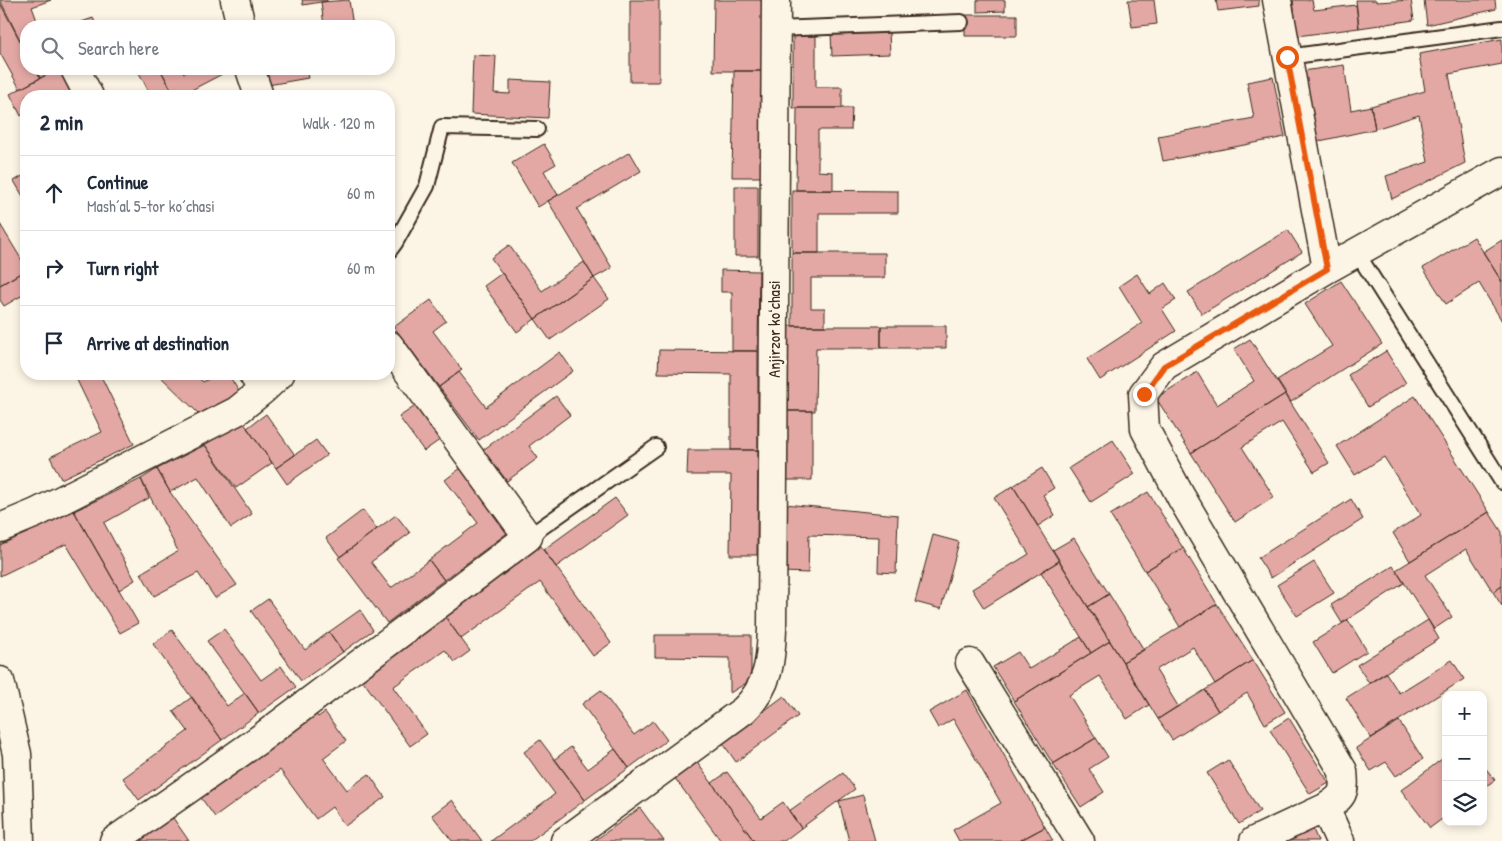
<!DOCTYPE html>
<html lang="en">
<head>
<meta charset="utf-8">
<style>
	:root { --surface:#fff; --page:#f2f2f3; --text:#1f2937; --muted:#747a83; --line:#e0e1e3 }
	body { margin:0; font-family:"Patrick Hand",sans-serif; background:var(--page); color:var(--text) }
	.controls { position:absolute; right:15px; bottom:15px; display:grid; overflow:hidden; border-radius:10px; box-shadow:0 2px 8px #0003 }
	.controls button { width:45px; height:45px; display:grid; place-items:center; padding:0; border:0; border-bottom:1px solid var(--line); background:var(--surface); color:var(--text); font:25px sans-serif }
	.stop { position:absolute; width:15px; height:15px; margin:-11px; border:4px solid #ea580c; border-radius:50%; background:#fff }
	.stop.end { background:#ea580c; border-color:#fff; box-shadow:0 1px 5px #0008 }
	.list { margin:0; padding:0; list-style:none }
	h2 { display:flex; justify-content:space-between; align-items:center; height:65px; margin:0; padding:0 20px; font-size:21px }
	h2 small { font-size:16px; font-weight:400; color:var(--muted) }
	.list li { display:grid; grid-template-columns:32px 1fr auto; gap:15px; align-items:center; box-sizing:border-box; height:75px; padding:0 20px; border-top:1px solid var(--line) }
	.list b { display:block; font-size:19px; white-space:nowrap }
	.list p { margin:0; font-size:16px; white-space:nowrap; color:var(--muted) }
	.list em { font-size:16px; font-style:normal; color:var(--muted) }
	.icon { flex:none; width:28px; height:28px; fill:none; stroke:currentColor; stroke-width:2; stroke-linecap:round; stroke-linejoin:round }
	.map { position:relative; flex:none; width:1502px; height:841px; overflow:hidden }
	.search { position:absolute; background:var(--surface); box-shadow:0 2px 8px #0003; left:20px; top:20px; width:375px; height:55px; display:flex; align-items:center; gap:12px; box-sizing:border-box; padding:0 18px; border-radius:20px; color:var(--muted); font-size:19px }
	.panel { position:absolute; background:var(--surface); box-shadow:0 2px 8px #0003; left:20px; top:90px; width:375px; height:290px; border-radius:20px }
	.map>svg:first-child { display:block }
	.building { fill:#e3a8a4; stroke:#3b2a1e }
	.lines { fill:none; stroke-linecap:round; stroke-linejoin:round }
	.lane-casing { stroke:#3b2a1e; stroke-width:18 }
	.street-casing { stroke:#3b2a1e; stroke-width:31 }
	.lane { stroke:#fcf5e5; stroke-width:14 }
	.street { stroke:#fcf5e5; stroke-width:28 }
	.route { stroke:#ea580c; stroke-width:6 }
	.labels { text-anchor:middle; dominant-baseline:central; stroke-width:5; stroke-linejoin:round; paint-order:stroke }
	.street-label { font-size:16px; fill:#3b2a1e; stroke:#fcf5e5 }
</style>
</head>
<body>
<div class="map">
<svg width="1502" height="841" viewBox="0 0 1502 841">
	<rect width="100%" height="100%" fill="#fcf5e5"/>
	<filter id="ink" filterUnits="userSpaceOnUse"><feTurbulence type="fractalNoise" baseFrequency=".02" numOctaves="2"/><feDisplacementMap in="SourceGraphic" scale="10" xChannelSelector="R" yChannelSelector="G"/><feConvolveMatrix kernelMatrix="1 2 1 2 8 2 1 2 1" color-interpolation-filters="sRGB"/></filter>
	<g filter="url(#ink)">
		<path class="building" d="M0,0H51L32,7L39,26H26V52Z
			M302,0H327V1L303,5Z
			M349,0L353,26H324L321,2Z
			M630,0H659V82H630Z
			M714,0H763L762,71H713Z
			M977,0H1005V11L977,12Z
			M1128,0H1154L1157,24L1132,27Z
			M1216,0H1259V6L1218,11Z
			M1293,0H1312L1314,10L1356,5L1359,28L1297,36Z
			M1356,0H1376V2L1411,0L1414,20L1359,28Z
			M1424,0H1495L1496,9L1427,25Z
			M0,3L26,52V69H35L40,78L20,89L0,53Z
			M965,15H1017V36H965Z
			M93,18L97,26H70Z
			M889,31L890,54L832,56L831,33Z
			M793,36H816V87H842V108H793Z
			M1502,39V64L1449,74L1465,163L1392,199L1386,176L1428,162L1419,115L1375,129L1371,106L1425,91L1419,54Z
			M473,55L496,56L494,93L510,94V80L550,82L548,118L471,114Z
			M1344,65L1351,110L1371,106L1375,129L1315,142L1303,71Z
			M35,69H58L40,78Z
			M58,69L75,96H26V113L21,116L10,94Z
			M137,69H160L175,96H146L150,94Z
			M160,69H181L184,73L193,69H224L226,72L180,96H175Z
			M265,69H306L308,78L268,85Z
			M734,71H762L761,177H732Z
			M1273,77L1285,137L1163,161L1158,136L1254,118L1247,82Z
			M797,108H852L851,130H818V171L833,172V190H796Z
			M544,144L556,164L544,171L558,195L538,207L512,163Z
			M630,152L641,171L577,209L612,268L594,278L548,201Z
			M26,174V197L24,198L14,181Z
			M735,186H758V256H735Z
			M792,190L898,191V213H819V253H792Z
			M0,224L26,267V270L0,285Z
			M1288,230L1302,252L1202,314L1188,292Z
			M1474,237L1502,282V321L1479,283L1446,304L1423,268Z
			M1502,240V282L1483,252Z
			M509,245L542,291L584,262L594,278L535,319L491,258Z
			M792,253H885V278H811V308H825V326H792Z
			M26,270V304L21,296L4,306L0,300V285Z
			M721,270L759,271L758,351H732V292H721Z
			M502,273L535,319L517,332L484,286Z
			M1137,274L1150,294L1165,283L1176,300L1162,309L1176,331L1100,380L1087,359L1142,323L1119,286Z
			M594,278L609,299L550,340L535,319Z
			M1341,281L1382,344L1291,402L1277,380L1332,346L1305,304Z
			M431,300L446,321L433,331L462,370L439,387L394,327Z
			M788,326H881V348H816L815,411H787Z
			M881,326H946V348H881Z
			M1250,339L1285,394L1191,453L1156,398L1197,372L1217,405L1254,381L1234,349Z
			M659,350L758,351V450H731V374L658,373Z
			M1386,351L1406,383L1368,407L1348,375Z
			M560,352L573,371L479,440L439,387L459,372L486,407Z
			M74,374H100L134,444L61,479L50,457L102,432Z
			M158,374H194L203,382L218,374H228L240,393L199,414Z
			M1285,394L1329,463L1314,472L1282,422L1242,447L1274,497L1235,522L1191,453Z
			M556,396L570,415L529,446L538,458L507,481L483,450Z
			M1415,396L1489,512L1410,561L1393,533L1421,515L1384,457L1355,475L1337,446Z
			M420,403L444,437L424,451L399,417Z
			M787,411H812V480H787Z
			M266,414L295,455L276,468L247,428Z
			M241,419L272,463L236,488L205,445Z
			M316,440L327,455L287,484L276,468Z
			M1113,440L1135,474L1091,502L1069,468Z
			M205,445L252,514L231,528L198,477L170,492L157,469Z
			M688,450H758L757,555H730L731,475H687Z
			M462,467L510,531L444,580L429,560L478,523L445,480Z
			M1042,468L1054,488L1043,495L1055,515L1038,526L1013,486Z
			M157,469L170,492L237,585L215,598L198,573L154,596L141,573L178,551L141,479Z
			M141,479L149,498L104,523L135,580L119,590L74,511Z
			M1013,486L1059,561L984,608L972,589L1029,554L994,498Z
			M1148,492L1183,548L1145,571L1110,515Z
			M615,498L628,515L556,567L543,550Z
			M1351,499L1363,519L1271,578L1258,558Z
			M785,504L898,515L896,573L878,572L879,537L809,535L808,573L783,572Z
			M363,510L377,529L340,557L326,538Z
			M74,511L138,623L120,633L66,544L0,576V545Z
			M1489,512L1502,532V586L1493,592L1466,549L1425,575L1452,617L1434,629L1396,570Z
			M396,515L410,533L371,562L391,588L429,560L444,580L387,623L338,558Z
			M933,535L959,542L941,609L915,602Z
			M1074,538L1109,594L1088,607L1053,550Z
			M541,546L611,643L593,656L540,582L461,639L445,616Z
			M1183,548L1217,604L1180,627L1145,571Z
			M1059,561L1110,641L1091,653L1041,572Z
			M1314,562L1334,593L1297,616L1277,585Z
			M1393,566L1404,583L1342,623L1331,605Z
			M1502,586V606L1493,592Z
			M1109,594L1144,650L1123,662L1088,607Z
			M268,599L305,650L329,632L343,652L301,681L251,611Z
			M1217,604L1253,660L1215,684L1193,647L1156,670L1178,706L1158,719L1123,662Z
			M360,610L373,630L343,652L329,632Z
			M445,617L470,651L455,662L445,650L393,687L427,734L410,746L361,678Z
			M1348,620L1367,651L1332,673L1313,642Z
			M1428,620L1439,639L1369,683L1357,665Z
			M224,629L261,680L281,666L296,687L259,713L207,641Z
			M172,630L227,706L245,693L259,713L222,740L153,644Z
			M655,635H751V680L730,693V658L655,657Z
			M1081,637L1091,653L1014,701L993,667L1018,652L1029,669Z
			M1110,641L1149,705L1127,719L1100,676L1069,695L1096,738L1053,764L1014,701Z
			M1253,660L1285,712L1265,724L1247,693L1218,711L1205,690Z
			M1452,660L1464,679L1371,738L1346,698L1386,673L1399,693Z
			M601,690L634,735L653,721L667,740L629,768L582,704Z
			M967,690L1045,827L1019,841H959L953,830L1001,803L953,719L938,728L929,712Z
			M1205,690L1218,711L1172,740L1158,719Z
			M784,696L798,716L736,762L722,742Z
			M192,697L222,740L139,800L123,778L188,731L173,711Z
			M314,712L318,717L325,712L346,741L323,758L347,790L369,774L385,797L345,826L332,807L316,819L280,770L215,817L199,795Z
			M1289,718L1329,783L1310,794L1270,730Z
			M1399,721L1423,759L1396,776L1386,762L1371,771L1356,748Z
			M1096,738L1108,757L1089,769L1104,792L1081,807L1053,764Z
			M540,740L585,800L530,841H491L555,794L524,752Z
			M571,747L588,769L615,749L629,768L585,800L555,759Z
			M1446,756V816L1430,828L1401,790Z
			M1228,760L1260,811L1239,824L1207,773Z
			M696,761L754,841H721L674,777Z
			M1483,765L1495,780L1483,788Z
			M727,772L761,818L783,802L801,828L784,841H754L712,783Z
			M843,773L855,789L801,828L789,811Z
			M863,795L875,841H849L839,801Z
			M452,800L482,841H452L432,815Z
			M640,808L664,841H594Z
			M171,815L189,841H135Z
			M1045,827L1053,841H1019Z
			M1312,827L1318,841H1281Z"/>
		<g class="lines">
			<g class="lane-casing">
				<path id="lane" d="M775,29L961,22
					M1287,57L1502,28
					M389,251L395,243L427,186L442,127L537,129
					M1357,253L1502,482
					M528,537L656,447"/>
			</g>
			<g class="street-casing">
				<path id="street" d="M235,0L241,26
					M1277,0L1327,269
					M75,69L89,96
					M250,69L259,96
					M263,390L280,374
					M0,528L36,513L237,411L263,390L253,374
					M970,663L1080,841
					M0,681L17,754L20,841
					M114,841L257,741L528,537L389,345
					M565,841L744,710C769,686 771,660 772,628L776,0
					M1254,841L1325,808
					M1340,841L1325,808C1344,796 1345,793 1343,771L1181,497L1145,429L1143,394L1164,366L1327,269L1502,171"/>
			</g>
			<use href="#lane" class="lane"/>
			<use href="#street" class="street"/>
		</g>
	</g>
	<g class="lines" filter="url(#ink)">
		<path class="route" d="M1144,394L1164,366L1327,269L1287,57"/>
	</g>
	<g class="labels">
		<g class="street-label">
			<text transform="translate(774 329) rotate(-90)">Anjirzor koʻchasi</text>
		</g>
	</g>
</svg>
<div class="controls">
<button>+</button>
<button>−</button>
<button><svg class="icon" aria-label="layers" viewBox="0 0 24 24"><path d="M12 4l9 5-9 5-9-5zM3 14l9 5 9-5"/></svg></button>
</div>
<div class="stop" style="left:1287px;top:57px"></div>
<div class="stop end" style="left:1144px;top:394px"></div>
<div class="search"><svg class="icon" aria-label="search" viewBox="0 0 24 24"><circle cx="10" cy="10" r="6"/><path d="M15 15l6 6"/></svg>Search here</div>
<section class="panel">
<h2>2 min<small>Walk · 120 m</small></h2>
<ul class="list">
<li><svg class="icon" aria-label="ahead" viewBox="0 0 24 24"><path d="M12 20V5M6 11l6-6 6 6"/></svg><div><b>Continue</b><p>Mashʼal 5-tor koʼchasi</p></div><em>60 m</em></li>
<li><svg class="icon" aria-label="right" viewBox="0 0 24 24"><path d="M7 20v-9h11M14 6l5 5-5 5"/></svg><div><b>Turn right</b></div><em>60 m</em></li>
<li><svg class="icon" aria-label="arrive" viewBox="0 0 24 24"><path d="M6 21V4h12l-3 4 3 4H6"/></svg><div><b>Arrive at destination</b></div></li>
</ul>
</section>
</div>
</body>
</html>
